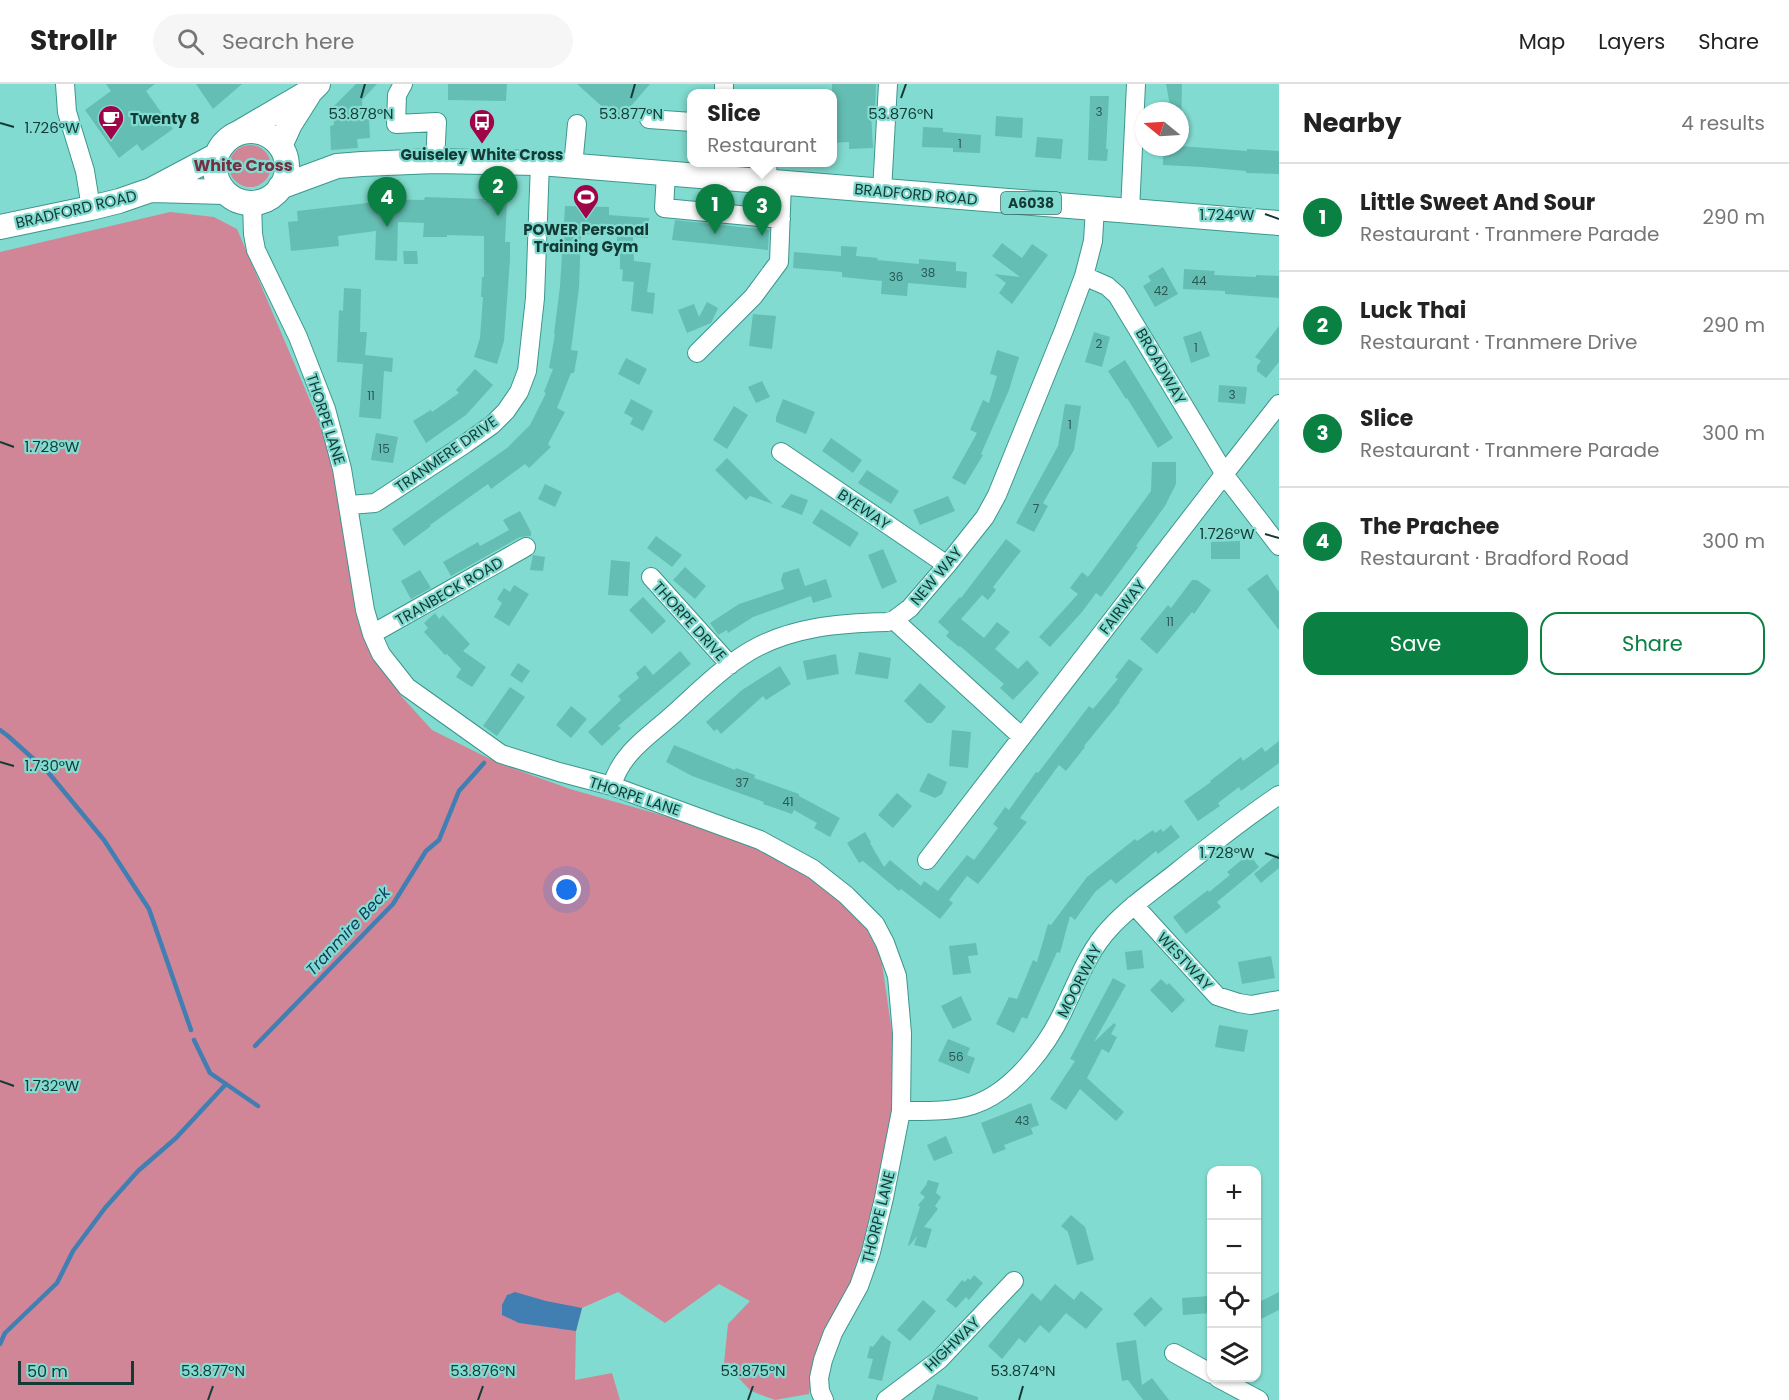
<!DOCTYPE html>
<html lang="en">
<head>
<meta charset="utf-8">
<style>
	:root { --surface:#fff; --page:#f6f6f6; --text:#222; --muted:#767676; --line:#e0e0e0; --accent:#0b8043 }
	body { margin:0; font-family:Poppins,sans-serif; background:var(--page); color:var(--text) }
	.controls { position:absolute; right:18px; bottom:18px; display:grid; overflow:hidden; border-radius:12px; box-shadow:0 2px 4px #0004 }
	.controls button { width:54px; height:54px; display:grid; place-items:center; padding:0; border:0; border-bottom:2px solid var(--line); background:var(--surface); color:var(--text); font:30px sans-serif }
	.compass { position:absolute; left:1135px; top:18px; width:54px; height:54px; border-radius:50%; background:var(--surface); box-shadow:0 2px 4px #0004; rotate:288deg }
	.scale { position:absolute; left:18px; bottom:15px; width:116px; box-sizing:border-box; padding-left:6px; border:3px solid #133a35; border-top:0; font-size:16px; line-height:21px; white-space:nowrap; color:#133a35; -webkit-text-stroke:4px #82dbd0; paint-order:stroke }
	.you { position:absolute; left:567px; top:806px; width:21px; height:21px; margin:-15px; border:4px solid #fff; border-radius:50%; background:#1a73e8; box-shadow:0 0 0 9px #1a73e833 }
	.badge { display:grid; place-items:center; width:39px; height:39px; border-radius:50%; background:var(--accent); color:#fff; font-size:20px; font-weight:700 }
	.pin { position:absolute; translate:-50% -50px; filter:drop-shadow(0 2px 3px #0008) }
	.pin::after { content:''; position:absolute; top:32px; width:21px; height:18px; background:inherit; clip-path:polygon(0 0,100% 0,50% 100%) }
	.popup { position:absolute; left:687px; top:5px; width:150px; height:78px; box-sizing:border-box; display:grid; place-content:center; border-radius:12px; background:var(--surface); filter:drop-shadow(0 2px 4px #0005); font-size:20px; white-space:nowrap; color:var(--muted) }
	.popup b { font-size:22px; color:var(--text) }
	.popup::after { content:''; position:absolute; left:50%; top:100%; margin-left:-12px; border:12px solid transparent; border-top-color:var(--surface) }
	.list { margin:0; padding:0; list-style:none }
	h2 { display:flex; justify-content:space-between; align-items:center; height:78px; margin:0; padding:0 24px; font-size:26px }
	h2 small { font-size:20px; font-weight:400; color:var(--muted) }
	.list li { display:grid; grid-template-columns:39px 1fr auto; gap:18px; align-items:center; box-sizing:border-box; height:108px; padding:0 24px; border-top:2px solid var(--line) }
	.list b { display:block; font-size:22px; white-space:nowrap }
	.list p { margin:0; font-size:20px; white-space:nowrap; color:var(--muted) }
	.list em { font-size:20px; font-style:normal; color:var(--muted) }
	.actions { display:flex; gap:12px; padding:18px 24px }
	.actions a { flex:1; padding:14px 0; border:2px solid var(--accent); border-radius:18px; text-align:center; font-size:21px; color:var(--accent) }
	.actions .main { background:var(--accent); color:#fff }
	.icon { flex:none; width:33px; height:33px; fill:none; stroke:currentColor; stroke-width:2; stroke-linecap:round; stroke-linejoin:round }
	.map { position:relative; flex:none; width:1279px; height:1316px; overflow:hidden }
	header { display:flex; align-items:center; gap:36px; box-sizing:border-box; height:84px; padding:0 30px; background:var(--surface); border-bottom:2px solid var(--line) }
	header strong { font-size:28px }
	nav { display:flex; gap:33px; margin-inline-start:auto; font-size:21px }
	.search { width:420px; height:54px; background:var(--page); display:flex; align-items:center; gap:15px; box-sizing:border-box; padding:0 21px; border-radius:33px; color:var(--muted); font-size:22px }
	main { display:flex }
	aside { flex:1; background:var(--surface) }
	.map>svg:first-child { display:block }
	.green { fill:#d18697 }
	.water { fill:#417fb2 }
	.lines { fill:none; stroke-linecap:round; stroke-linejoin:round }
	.stream { stroke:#417fb2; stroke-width:4.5 }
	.building { fill:#65beb3 }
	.minor-casing { stroke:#3b978d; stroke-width:20 }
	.major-casing { stroke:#3b978d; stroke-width:26 }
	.minor { stroke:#fff; stroke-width:18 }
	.major { stroke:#fff; stroke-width:24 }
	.ticks { fill:none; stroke:#133a35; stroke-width:2 }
	.labels { text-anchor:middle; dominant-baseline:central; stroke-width:4.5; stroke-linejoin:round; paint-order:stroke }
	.number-label { font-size:12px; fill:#285b54 }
	.shield { fill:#82dbd0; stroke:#346a64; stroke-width:1.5 }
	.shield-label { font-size:14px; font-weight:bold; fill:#133a35 }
	.poi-label { font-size:15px; font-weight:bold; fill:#133a35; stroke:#82dbd0 }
	.street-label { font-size:15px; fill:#133a35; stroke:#82dbd0 }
	.neighbourhood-label { font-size:16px; font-weight:bold; fill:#752f42; stroke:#82dbd0 }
	.water-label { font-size:16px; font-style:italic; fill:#0e3e61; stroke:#82dbd0 }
	.ticks-label { font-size:15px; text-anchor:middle; fill:#133a35; stroke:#82dbd0; stroke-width:4.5; stroke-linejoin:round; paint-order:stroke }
</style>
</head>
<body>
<header>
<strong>Strollr</strong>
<div class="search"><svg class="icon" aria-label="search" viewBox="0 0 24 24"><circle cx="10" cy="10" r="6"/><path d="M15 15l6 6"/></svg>Search here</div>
<nav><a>Map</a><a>Layers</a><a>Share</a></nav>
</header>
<main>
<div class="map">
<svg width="1279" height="1316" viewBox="0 0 1279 1316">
	<rect width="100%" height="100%" fill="#82dbd0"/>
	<path class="green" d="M229 82a21 21 0 1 1 42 0a21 21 0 1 1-42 0Z
		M170,128L214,133L237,145L329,361L348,453L358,538L377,578L402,613L432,646L498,679L570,705L749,756L804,786L859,830L881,873L894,962V1028L875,1151L813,1287L809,1310L775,1316L751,1307L724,1279L728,1240L750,1217L719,1200L665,1239L618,1208L582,1224L576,1247L575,1296L612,1289L620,1316H0V168Z"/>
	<path class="water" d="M515,1208L546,1217L582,1224L576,1247L519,1239L502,1231V1221L507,1211Z"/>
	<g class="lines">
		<path class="stream" d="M0,646L8,652L47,687L104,756L149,825L191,946
			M194,956L210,989L258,1022
			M255,962L393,820L426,767L439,756L459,707L484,679
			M0,1260L5,1249L57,1199L73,1167L105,1124L138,1087L176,1054L226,1000"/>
	</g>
	<path class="building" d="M106,0H155L146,7L173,45L142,67L137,60L119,74L85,26L111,7Z
		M196,0H242L213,25Z
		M356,0H377L362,16L363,35H369L370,54L357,55L358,64L331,66L330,42L334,41L333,23Z
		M448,0H507L506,17L448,16Z
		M577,0H650L618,37Z
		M832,0H876L875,27L871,28L873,64L849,65V58L832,59Z
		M1166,0H1182L1181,50L1180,27H1171Z
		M1090,12H1109L1106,65H1108L1107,77L1088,76Z
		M996,32L1023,34L1022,54L995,52Z
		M923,43L943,44V48L981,51L980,69L953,68V64L922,63Z
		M1037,53L1063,55L1061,75L1035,73Z
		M1180,62L1247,67V65L1279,67V90L1246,89V87L1202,83L1163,81V63H1180Z
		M425,113L484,115V117L507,119L505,158H510V176L504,257L497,280L474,273L480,254L483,213H481L482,193H484V152L447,151V153H423L424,139L398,138L397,177L375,176L376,147L338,152L339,162L291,167L288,138L298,137L297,127L376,118V115L424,116Z
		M565,122L609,123V131L649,134L648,154L633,153L634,177L651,179L647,208L655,209L653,230L631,227L634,198L622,197L623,186L620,185V165H617V151L581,150L579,204L571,266L578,267L574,289H571L557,324L565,328L548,360L551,363L529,384L525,380L491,405L488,400L430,441L431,442L404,462L392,445L507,364L530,341L546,309L544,308L553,285L549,284L555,250H554L560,202Z
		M675,136L769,146L768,166L672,156Z
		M1002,159L1022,174L1032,160L1048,171L1012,220L999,209L1006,199L994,190L1020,193L992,172Z
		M841,162L857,163L856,172L878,174L877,176L919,180V175L956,178V187L967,188L966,204L908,199L907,212L881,210L882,197L842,193V188L793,184L794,168L841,172Z
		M403,167H417L418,180H404Z
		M1163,183L1178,210L1155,223L1143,202L1151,197L1148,192Z
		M1184,185L1215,187L1214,191L1256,193V191L1279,192V214L1225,210V207L1183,205Z
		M344,204L361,205L360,248H367L365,271L393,274L392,288L384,287L381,335L359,333L363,280L337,278L339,226L343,227Z
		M707,218L718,224L711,239L687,249L678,226L694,220L699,233Z
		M753,230L776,232L772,265L749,262Z
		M1279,242V278L1266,294L1257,287V282L1261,277L1255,273Z
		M1201,247L1210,272L1191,279L1183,253Z
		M1094,248L1110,253L1102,283L1085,278Z
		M997,266L1019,273L1009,306L981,370L983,371L965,401L952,394L977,349L970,346L983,316L989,319L997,292L990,290Z
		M626,274L647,285L639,301L618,290Z
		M1125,276L1173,354L1158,364L1127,314L1126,315L1108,287Z
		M475,285L493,301L466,331L426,359L413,337L431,326L432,328L459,309L456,306Z
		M762,297L770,313L756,319L748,303Z
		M1219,301L1247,303L1245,320L1218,318Z
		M631,315L653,327L643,347L630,340L633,334L624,329Z
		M783,315L815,328L806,350L776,338V333Z
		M1065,320L1081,322L1074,366L1043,419L1048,422L1034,448L1016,439L1058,362Z
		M734,322L748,331L727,365L713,356Z
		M376,349L398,353L393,379L371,376Z
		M831,354L862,376L853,389L822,367Z
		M727,374L773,420L750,412L746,416L715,386Z
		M1152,378H1176V400L1165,422L1136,462L1138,463L1101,513L1096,509L1082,528L1050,563L1039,553L1078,510L1070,504L1082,488L1088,493L1151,407Z
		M867,386L899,407L891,420L858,399Z
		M545,400L562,408L555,423L538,415Z
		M791,410L808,416L802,431L781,423Z
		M948,412L955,427L920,441L913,426Z
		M821,425L859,449L850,463L812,439Z
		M520,427L531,448V452L520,453L451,492L443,478L478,458L480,462L509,446L503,436Z
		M656,452L682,471L672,483L647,464Z
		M1006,455L1021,467L993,503L996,506L988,516L982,511L961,535L984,554L997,538L1010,548L995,565L1018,585L1027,576L1039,589L1013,616L1000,604L1004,600L960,562L959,563L946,552L949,548L938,538L960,513L961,514Z
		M1240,457V475H1211V458Z
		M883,465L897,498L882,505L868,471Z
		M533,471L545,473L543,487L530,486Z
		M611,476L630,478L628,512L608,511Z
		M685,483L706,502L695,515L673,496Z
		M799,484L805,502L826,495L832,513L813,519L811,512L753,533L728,549L727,546L718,551L717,549L710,539L739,520L784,505L781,496L783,489Z
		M420,486L431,504L411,515L401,497Z
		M1267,490L1279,508V546L1247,505Z
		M1192,496H1197L1211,506L1194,530L1192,528L1157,570L1140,555L1168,521L1171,524Z
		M514,501L529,510L509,542L494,533L502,519L497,515L504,504L510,508Z
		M643,513L666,537L652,550L629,526Z
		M435,529L439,535L443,531L470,560L463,567L486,583L472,603L456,593L461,585L447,570L445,571L424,548L428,544L424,539Z
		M680,567L691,580L618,642L621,644L602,662L588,648L621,616L618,612L639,594L636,589L645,581L653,591Z
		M859,568L891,574L888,595L855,590Z
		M836,570L839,590L807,596L803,577Z
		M1129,575L1143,585L1119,617L1120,618L1084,662L1085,663L1066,687L1059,681L1020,734L1027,738L978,800L967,792L949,816L953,819L940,835L901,805L899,807L863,777L859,779L847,759L865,748L871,758L870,759L884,783L890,776L921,802L924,797L938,807L967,771L974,776L998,744L993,740L1005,723L1009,726L1036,688L1038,689L1089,622L1093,625L1118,595L1115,593Z
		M518,579L530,587L522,599L510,591Z
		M780,582L791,600L766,616L763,612L721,650L717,645L714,647L706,638L742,606Z
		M920,599L946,623L932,639H927L904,617Z
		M510,603L525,613L497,652L483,642Z
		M571,622L587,635L571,654L556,641Z
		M952,646L971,648L968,684L949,682Z
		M1279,657V679L1241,707L1239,703L1218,719L1220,722L1198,737L1184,717L1211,698L1210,697L1241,673L1243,677L1262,663L1265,668Z
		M674,661L735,686L736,684L755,691L754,694L799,710V712L840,734L830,753L814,744L817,739L794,726L792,730L763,720L764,718L692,692L666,678Z
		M928,689L947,698L942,710L935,714L919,707Z
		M897,709L912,722L893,744L878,731Z
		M1171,741L1180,753L1158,770L1156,767L1116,800L1111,795L1095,808L1075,836L1070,832L1060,869L1057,868L1027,935L1022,933L1014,949L996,940L1009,913L1017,915L1033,876L1037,878L1048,840L1051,841L1087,793L1135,755L1137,757L1153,746L1155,749L1161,745L1163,748Z
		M1279,769V784L1261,799L1254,790Z
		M1249,770L1259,783L1217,818L1221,823L1186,850L1173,833L1208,806L1209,808L1230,791L1227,788Z
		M976,859L978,871L968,872L971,889L953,891L949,862Z
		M1142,866L1144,884L1127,886L1125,868Z
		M1271,872L1275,894L1242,900L1238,878Z
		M1113,894L1126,901L1094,958L1114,939L1116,941L1111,950L1117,953L1109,969L1102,965L1087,994L1124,1028L1116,1037L1080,1005L1066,1026L1050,1015L1075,977L1070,975Z
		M1161,895L1167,901L1169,899L1185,916L1172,929L1150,906Z
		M961,912L972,936L953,945L941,922Z
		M1219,941L1248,946L1244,968L1215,963Z
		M948,955L970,964L967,971L975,974L969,990L938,977Z
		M1031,1019L1039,1041L1031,1044L1033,1050L1004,1061L1006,1065L993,1070L981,1039Z
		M946,1052L953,1069L934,1077L927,1061Z
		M928,1096L939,1099L936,1109L941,1113L935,1122L938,1125L924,1143L932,1145L926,1164L914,1161L917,1152L909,1162L908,1161L920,1123L918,1121L925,1113L920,1109L926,1101Z
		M1071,1131L1085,1143L1094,1176L1077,1181L1068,1148L1061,1142Z
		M974,1191L983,1199L969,1216L966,1213L956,1224L946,1216L962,1196L965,1198L968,1194L970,1196Z
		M1055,1200L1074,1216L1081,1207L1103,1225L1086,1245L1066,1229L1049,1249L1040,1241L1025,1259L1019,1254L1002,1275L988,1262L1032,1209L1041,1217Z
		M1279,1208V1226L1257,1237V1219Z
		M1210,1212L1211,1229L1183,1231L1182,1214Z
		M1151,1213L1163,1225L1145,1243L1133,1230Z
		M923,1216L936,1227L910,1257L897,1246Z
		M882,1251L891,1258L882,1297L868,1294L873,1275L867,1274L870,1262L873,1263Z
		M1136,1256L1142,1301L1152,1294L1169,1316H1143L1128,1296L1122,1297L1116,1259Z
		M937,1300L978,1313V1316H932Z"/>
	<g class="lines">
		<g class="minor-casing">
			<path id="minor" d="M65,0L67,28L85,87L91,124
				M403,0L397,11L396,40L437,38L435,77
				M724,9V0
				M649,35L692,38
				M767,78L768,98
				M573,82L577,40
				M666,90L664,124L781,135
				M882,107L888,0
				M252,119L253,150L256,166L298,253L326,325L342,385L365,526L372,550L381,570L407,603L501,670L559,688L612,702L760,756L813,785L846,811L875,840L885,859L897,892L902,949L901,1027L884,1114L871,1168L859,1202L833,1249L823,1276L819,1294L820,1307L824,1316
				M1130,127L1136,0
				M1084,192L1107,202L1117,211L1223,387L1222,392L1226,393L1279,462
				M697,269L753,213L779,178L782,99
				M781,368L947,481
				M1225,389L1279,320
				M349,421L375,419L465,360L492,341L506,327L519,308L527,287L535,214L540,79
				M651,493L730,581
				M894,536L1022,653
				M372,550L526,463
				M612,702C620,671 646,654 669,634C695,611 720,585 750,567C791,543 840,539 887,538L894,536L910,524L947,481L985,433L997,411L1064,246L1084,192L1093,157L1095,124
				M927,776L1223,392
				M1134,821L1217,912L1239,919L1251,921L1279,916
				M901,1027C925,1027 950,1028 973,1021C1013,1008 1049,960 1065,923C1078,896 1089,866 1110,844C1128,824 1151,808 1173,791C1208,763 1242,736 1279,711
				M1174,1269L1212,1290
				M1218,1294L1259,1316
				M886,1316L939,1276L1014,1197"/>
		</g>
		<g class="major-casing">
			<path id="major" d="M215 83a36 36 0 1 1 72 0a36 36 0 1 1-72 0Z
				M240,48L312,6L318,0
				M280,62L290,40L309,10
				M280,103L337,82L362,80L435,77L540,79L1279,139
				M152,106L225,108
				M0,143L91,124L119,117L151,106L217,71"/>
		</g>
		<use href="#minor" class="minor"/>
		<use href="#major" class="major"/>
	</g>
	<path class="ticks" d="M361,14L365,0M631,14L635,0M901,14L906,0M0,39L14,43M1265,130L1279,135M0,358L14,363M1265,450L1279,454M0,678L14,682M1265,769L1279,774M0,997L14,1002M208,1316L213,1302M478,1316L483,1302M748,1316L753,1302M1019,1316L1023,1302"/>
	<defs>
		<g id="cafe-pin" transform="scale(1.35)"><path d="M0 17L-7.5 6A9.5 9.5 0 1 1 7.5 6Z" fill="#9f0448" stroke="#82dbd0"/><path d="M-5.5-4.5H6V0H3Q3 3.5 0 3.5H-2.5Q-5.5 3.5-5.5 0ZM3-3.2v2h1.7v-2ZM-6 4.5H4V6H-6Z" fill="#fff"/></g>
		<g id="bus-pin" transform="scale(1.35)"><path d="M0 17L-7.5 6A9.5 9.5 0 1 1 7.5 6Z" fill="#9f0448" stroke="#82dbd0"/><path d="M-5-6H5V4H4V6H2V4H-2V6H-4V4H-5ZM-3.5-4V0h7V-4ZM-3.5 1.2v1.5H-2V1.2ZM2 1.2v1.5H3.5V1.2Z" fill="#fff"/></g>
		<g id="stadium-pin" transform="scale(1.35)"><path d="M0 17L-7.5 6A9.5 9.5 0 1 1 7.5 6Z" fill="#9f0448" stroke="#82dbd0"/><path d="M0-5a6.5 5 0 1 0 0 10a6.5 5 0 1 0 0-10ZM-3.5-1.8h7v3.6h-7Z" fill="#fff"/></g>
	</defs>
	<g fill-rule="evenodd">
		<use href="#cafe-pin" x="111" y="34"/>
		<use href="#bus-pin" x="482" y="38"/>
		<use href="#stadium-pin" x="586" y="113"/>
	</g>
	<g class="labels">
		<g class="number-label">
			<text x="1099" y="27">3</text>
			<text x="960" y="59">1</text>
			<text x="928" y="188">38</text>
			<text x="896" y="192">36</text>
			<text x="1199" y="196">44</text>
			<text x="1161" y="206">42</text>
			<text x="1099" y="259">2</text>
			<text x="1196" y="263">1</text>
			<text x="1232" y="310">3</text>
			<text x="371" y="311">11</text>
			<text x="1070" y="340">1</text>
			<text x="384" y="364">15</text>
			<text x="1036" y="424">7</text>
			<text x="1170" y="537">11</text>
			<text x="742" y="698">37</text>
			<text x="788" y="717">41</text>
			<text x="956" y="972">56</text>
			<text x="1022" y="1036">43</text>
		</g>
		<rect class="shield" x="1001" y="108" width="60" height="22" rx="4.5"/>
		<g class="shield-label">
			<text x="1031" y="119">A6038</text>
		</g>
		<g class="poi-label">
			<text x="130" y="34" text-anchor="start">Twenty 8</text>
			<text x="482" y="70">Guiseley White Cross</text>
			<text x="586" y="145">POWER Personal<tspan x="586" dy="17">Training Gym</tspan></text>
		</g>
		<g class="street-label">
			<text transform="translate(916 110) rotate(5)">BRADFORD ROAD</text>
			<text transform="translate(76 125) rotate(-13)">BRADFORD ROAD</text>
			<text transform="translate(1161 282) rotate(60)">BROADWAY</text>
			<text transform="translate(326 335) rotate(72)">THORPE LANE</text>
			<text transform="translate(446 370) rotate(-35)">TRANMERE DRIVE</text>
			<text transform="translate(864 425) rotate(34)">BYEWAY</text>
			<text transform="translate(936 492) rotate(-50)">NEW WAY</text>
			<text transform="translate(449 507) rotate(-30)">TRANBECK ROAD</text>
			<text transform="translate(1122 523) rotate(-52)">FAIRWAY</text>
			<text transform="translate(690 537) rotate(48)">THORPE DRIVE</text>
			<text transform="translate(635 712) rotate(18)">THORPE LANE</text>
			<text transform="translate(1185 877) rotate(47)">WESTWAY</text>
			<text transform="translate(1079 897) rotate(-63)">MOORWAY</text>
			<text transform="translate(878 1133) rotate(-76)">THORPE LANE</text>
			<text transform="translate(952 1260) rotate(-44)">HIGHWAY</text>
		</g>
		<g class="neighbourhood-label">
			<text x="243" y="81">White Cross</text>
		</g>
		<g class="water-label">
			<text transform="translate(348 847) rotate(-47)">Tranmire Beck</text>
		</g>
	</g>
	<g class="ticks-label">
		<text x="361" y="35">53.878°N</text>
		<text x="631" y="35">53.877°N</text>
		<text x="901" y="35">53.876°N</text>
		<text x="52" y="49">1.726°W</text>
		<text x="1227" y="136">1.724°W</text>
		<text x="52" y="368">1.728°W</text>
		<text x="1227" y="455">1.726°W</text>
		<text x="52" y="687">1.730°W</text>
		<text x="1227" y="774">1.728°W</text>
		<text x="52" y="1007">1.732°W</text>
		<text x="213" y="1292">53.877°N</text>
		<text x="483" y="1292">53.876°N</text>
		<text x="753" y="1292">53.875°N</text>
		<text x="1023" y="1292">53.874°N</text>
	</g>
</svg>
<div class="controls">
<button>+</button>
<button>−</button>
<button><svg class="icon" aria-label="locate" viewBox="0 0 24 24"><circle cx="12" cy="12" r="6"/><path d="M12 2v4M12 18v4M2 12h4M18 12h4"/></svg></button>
<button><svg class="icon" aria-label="layers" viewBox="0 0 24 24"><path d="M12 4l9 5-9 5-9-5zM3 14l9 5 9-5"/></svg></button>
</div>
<svg class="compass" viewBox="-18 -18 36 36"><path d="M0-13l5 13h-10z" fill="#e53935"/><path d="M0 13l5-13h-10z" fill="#767676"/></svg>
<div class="scale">50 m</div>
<div class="you"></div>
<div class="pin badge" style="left:715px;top:150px">1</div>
<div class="pin badge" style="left:498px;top:132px">2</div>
<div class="pin badge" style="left:762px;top:152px">3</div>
<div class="popup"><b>Slice</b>Restaurant</div>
<div class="pin badge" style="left:387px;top:143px">4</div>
</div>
<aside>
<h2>Nearby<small>4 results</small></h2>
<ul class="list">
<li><span class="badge">1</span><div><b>Little Sweet And Sour</b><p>Restaurant · Tranmere Parade</p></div><em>290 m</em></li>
<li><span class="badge">2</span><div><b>Luck Thai</b><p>Restaurant · Tranmere Drive</p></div><em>290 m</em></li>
<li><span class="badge">3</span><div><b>Slice</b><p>Restaurant · Tranmere Parade</p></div><em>300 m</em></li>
<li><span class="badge">4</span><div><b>The Prachee</b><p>Restaurant · Bradford Road</p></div><em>300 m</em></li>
</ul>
<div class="actions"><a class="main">Save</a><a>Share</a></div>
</aside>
</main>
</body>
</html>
